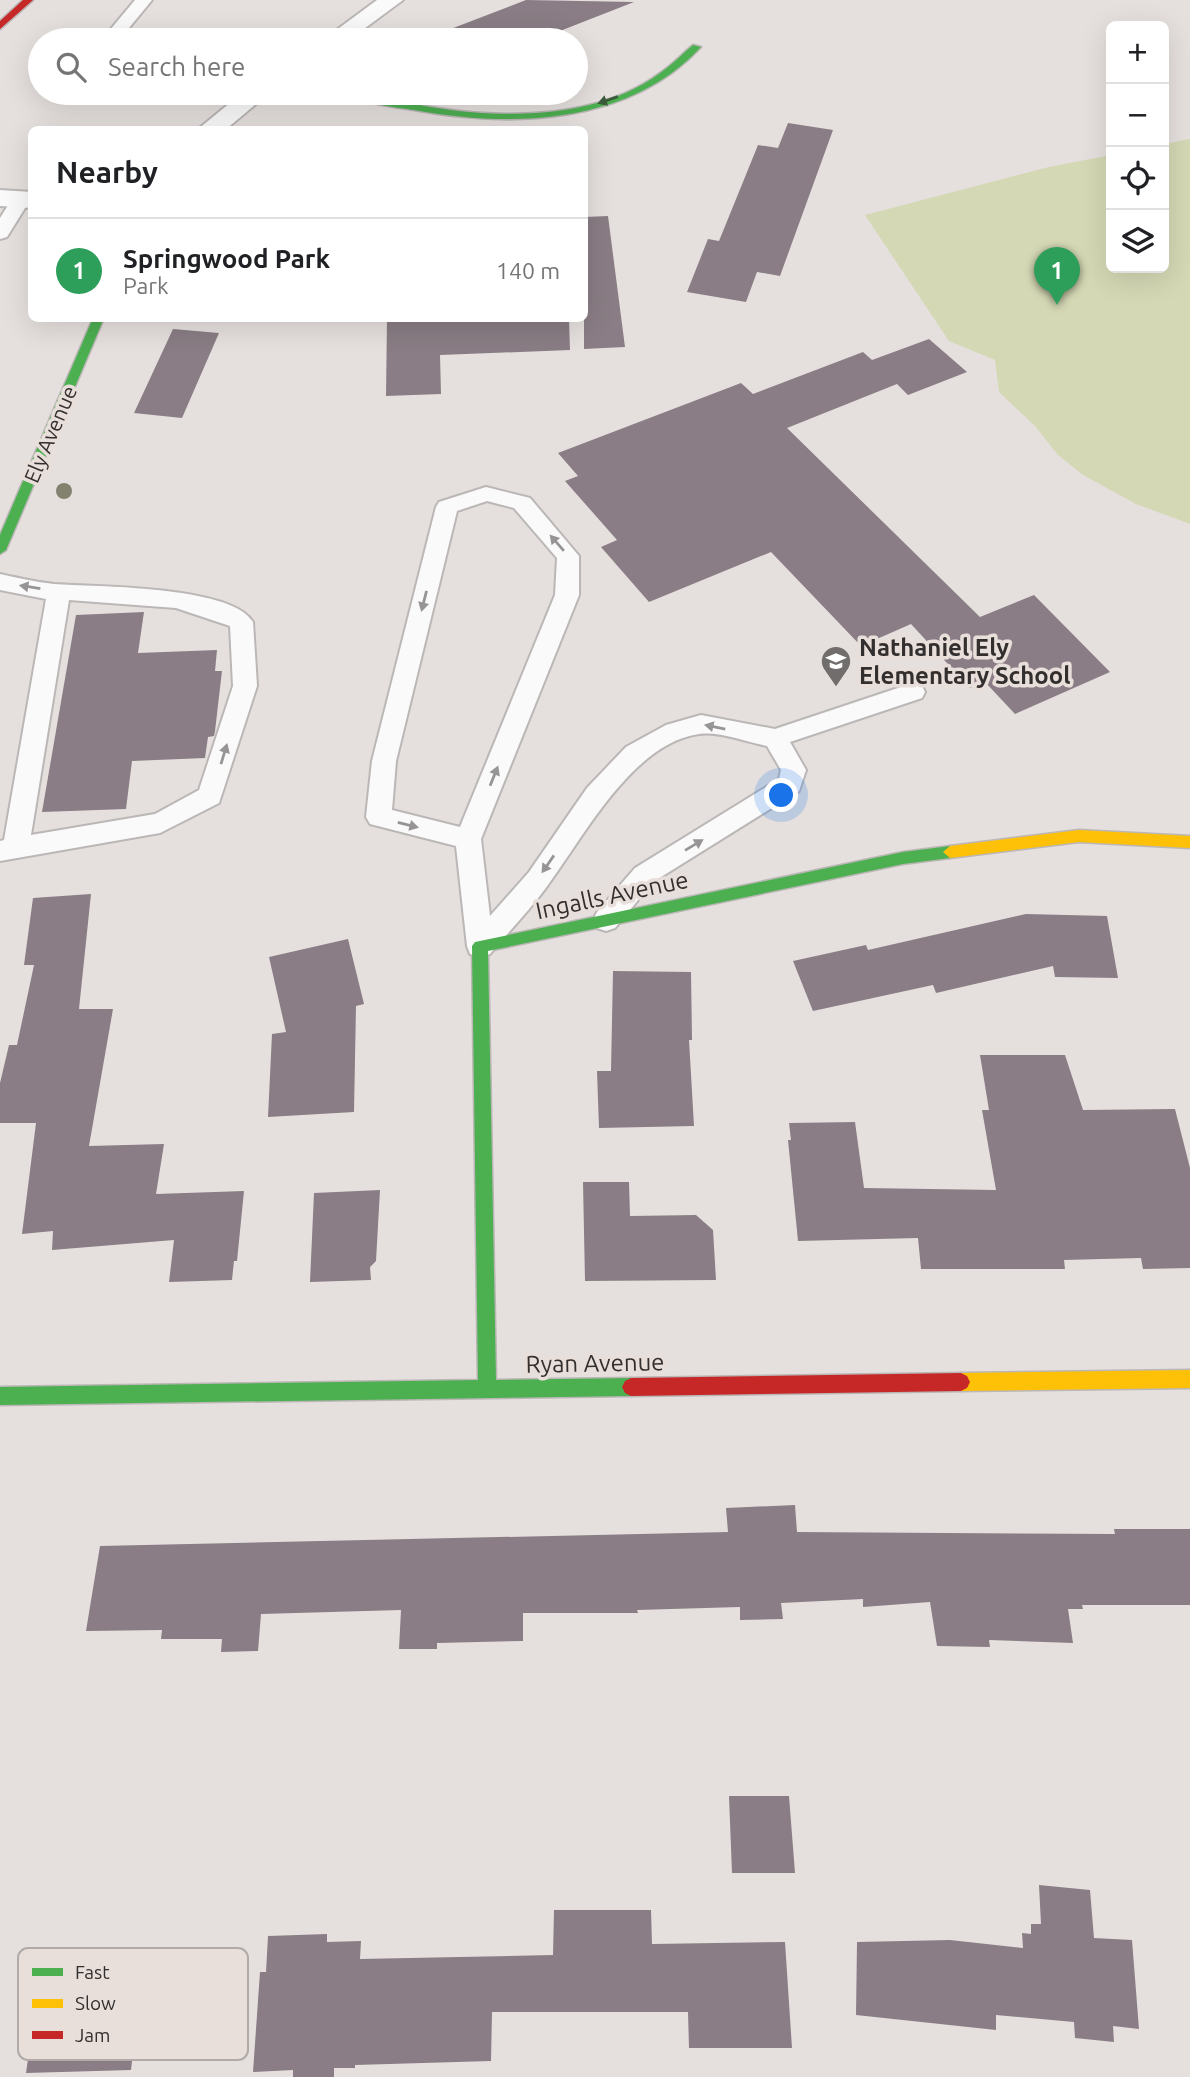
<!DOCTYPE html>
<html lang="en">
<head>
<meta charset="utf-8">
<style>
	:root { --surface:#fff; --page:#f2f2f2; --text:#202124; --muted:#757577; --line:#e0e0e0; --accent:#7c3aed }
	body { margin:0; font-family:Ubuntu,sans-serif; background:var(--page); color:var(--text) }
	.controls { position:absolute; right:21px; top:21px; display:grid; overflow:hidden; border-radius:10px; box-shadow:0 7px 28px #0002 }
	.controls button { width:63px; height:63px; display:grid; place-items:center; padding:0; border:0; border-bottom:2px solid var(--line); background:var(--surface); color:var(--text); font:35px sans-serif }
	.you { position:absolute; left:782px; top:796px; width:24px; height:24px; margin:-18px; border:5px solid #fff; border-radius:50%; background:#1a73e8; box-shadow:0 0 0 10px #1a73e833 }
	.badge { display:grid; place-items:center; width:46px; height:46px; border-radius:50%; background:var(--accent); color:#fff; font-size:23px; font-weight:700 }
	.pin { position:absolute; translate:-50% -58px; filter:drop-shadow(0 2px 4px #0008) }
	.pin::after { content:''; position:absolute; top:37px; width:24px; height:21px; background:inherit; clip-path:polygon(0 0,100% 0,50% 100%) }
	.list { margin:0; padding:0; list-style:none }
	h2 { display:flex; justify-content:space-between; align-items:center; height:91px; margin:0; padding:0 28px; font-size:30px }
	h2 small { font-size:23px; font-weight:400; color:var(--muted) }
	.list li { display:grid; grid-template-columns:46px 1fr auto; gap:21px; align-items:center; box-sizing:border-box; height:105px; padding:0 28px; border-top:2px solid var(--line) }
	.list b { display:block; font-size:26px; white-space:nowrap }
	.list p { margin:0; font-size:23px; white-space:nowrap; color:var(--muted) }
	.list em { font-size:23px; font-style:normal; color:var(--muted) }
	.icon { flex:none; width:38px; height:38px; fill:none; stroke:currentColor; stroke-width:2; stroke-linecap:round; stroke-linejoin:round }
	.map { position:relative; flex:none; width:1190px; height:2077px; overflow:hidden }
	.search { position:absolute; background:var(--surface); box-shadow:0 7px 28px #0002; left:28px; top:28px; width:560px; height:77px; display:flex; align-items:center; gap:18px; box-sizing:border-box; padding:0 24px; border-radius:38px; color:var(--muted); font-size:26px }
	.panel { position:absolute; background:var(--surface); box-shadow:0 7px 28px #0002; left:28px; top:126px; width:560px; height:196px; border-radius:10px }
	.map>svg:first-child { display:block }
	.green { fill:#d4d8b4 }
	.building { fill:#8a7d85 }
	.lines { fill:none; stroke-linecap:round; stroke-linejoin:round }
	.lane-casing { stroke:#bbb7b6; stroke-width:4 }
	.street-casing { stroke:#bbb7b6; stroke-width:4 }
	.fast-casing { stroke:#bbb7b6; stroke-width:3 }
	.slow-casing { stroke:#bbb7b6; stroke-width:3 }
	.jam-casing { stroke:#bbb7b6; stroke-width:3 }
	.lane { fill:#fbfafa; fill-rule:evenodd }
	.street { fill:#fbfafa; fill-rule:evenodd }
	.fast { fill:#4caf50; fill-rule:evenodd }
	.slow { fill:#ffc107; fill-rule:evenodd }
	.jam { fill:#c62828; fill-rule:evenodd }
	.tree { fill:#82826f }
	.oneway { fill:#3b5c3a }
	.oneway2 { fill:#969494 }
	.labels { text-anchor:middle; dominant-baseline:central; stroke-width:7; stroke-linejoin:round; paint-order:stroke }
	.far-street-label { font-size:21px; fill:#322f2e; stroke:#e8dfdb }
	.poi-label { font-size:24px; font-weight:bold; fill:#322f2e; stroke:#e8dfdb; text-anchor:start }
	.street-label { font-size:24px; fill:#322f2e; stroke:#e8dfdb }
	.key { fill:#e8dfdb; stroke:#b1aaa7; stroke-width:2 }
	.key-label { font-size:19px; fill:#322f2e }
</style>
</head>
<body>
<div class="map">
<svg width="1190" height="2077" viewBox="0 0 1190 2077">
	<rect width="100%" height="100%" fill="#e5e0de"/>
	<path class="green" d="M1190,139V524L1136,504L1083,475L1058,455L1035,426L999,392L995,360L949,341L865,215L1049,167L1111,155V268H1164V144Z"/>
	<path class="building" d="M526,0L634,2L537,40H422Z
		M788,123L833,130L780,276L757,272L746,302L687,292L708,239L719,241L758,145L778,148Z
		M608,216L625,347L584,349V217Z
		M387,318H569L570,350L440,355L441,394L386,396Z
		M173,329L219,333L182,418L134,413Z
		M929,339L967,372L908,395L897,384L787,428L980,617L1034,595L1110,672L1015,714L985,682L970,688L911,624L861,646L771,552L649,602L601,547L617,540L565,481L578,476L558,453L741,383L753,394L863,352L872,360Z
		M144,612L138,653L217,650L215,671H222L215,731L214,736L208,737L205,758L132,761L126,809L42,812L76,615Z
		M91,894L79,1009H113L89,1146L164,1144L156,1194L244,1191L237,1261H234L232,1280L169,1282L174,1240L52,1250L53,1231L22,1234L36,1123H0V1083L9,1045H17L34,965H24L33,898Z
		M1026,914L1107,916L1118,978L1055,977L1053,966L936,993L933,985L813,1011L793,961L866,945L868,950Z
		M348,939L364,1004L356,1006L354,1112L268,1117L272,1034L286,1032L269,957Z
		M613,971L691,972L692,1040H689L694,1126L599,1128L597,1071H611Z
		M980,1055H1065L1083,1110L1175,1109L1190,1168V1268L1143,1269L1141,1258L1064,1260L1065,1269H921L918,1238L798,1241L788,1140H791L789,1123L855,1122L864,1188L996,1190L982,1110H989Z
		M583,1182H629L630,1216L696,1215L713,1230L716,1280L585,1281Z
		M380,1190L376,1261L370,1267L371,1280L310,1282L314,1193Z
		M795,1505L797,1532L1115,1534L1114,1529H1190V1605H1082L1083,1609H1068L1073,1643L989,1640L990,1647L937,1646L930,1602L863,1607V1599L781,1603L783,1619L740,1620V1607L637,1610L638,1613H523V1641L437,1643V1649H399L401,1610L261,1614L258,1651L221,1652L222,1639H161L162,1630L86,1631L100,1546L728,1532L726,1508Z
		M729,1796H789L795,1873H732Z
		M1039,1885L1090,1890L1094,1938L1132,1940L1139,2029L1113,2026L1114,2042L1075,2038L1074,2022L996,2015V2030L856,2015L857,1942L950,1940L1023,1948L1022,1933L1031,1934V1924H1041Z
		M554,1910H651L652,1944L785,1942L792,2048H689L688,2012H492L491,2061L355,2065V2068H334V2077H293V2070L253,2072L260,1972H266L268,1936L327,1934V1942L361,1941L360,1959L553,1955Z
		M143,1967L131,2070L26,2073L41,1968Z"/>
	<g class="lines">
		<g class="lane-casing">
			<path id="lane" d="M135,0H152L124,34H112L110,30Z
				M21,194L30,200L7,237L0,239V218L14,196Z
				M486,487L530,498L579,556V595L481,839L490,916L529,872L587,788L626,747L666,725L701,715L775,729L913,683L922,686L925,692L922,698L790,742L806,770L799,791L653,882L615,928L606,931L597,928L593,920L597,912L635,868L779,779L781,770L767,746C747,742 719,731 699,734C633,743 584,836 548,885C531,909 509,931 490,954L480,957L470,954L467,946L456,846L370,824L366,817L372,761L436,507L439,502ZM487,501L514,508L557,558L555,595L460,827L392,810L396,761L457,511Z
				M0,574C18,578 36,582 54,584C94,587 231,585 253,622L257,686L219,803L160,833L0,861V841L4,840L46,599L0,590ZM69,600L176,608L230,626L233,686L199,790L155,814L31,835Z"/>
		</g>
		<g class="street-casing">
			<path id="street" d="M377,0H403L349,40H323Z
				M242,93H269L225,130H197Z
				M0,190L32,192V208L0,206Z"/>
		</g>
		<g class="fast-casing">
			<path id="fast" d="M693,45L701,47C629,125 511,128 414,110C394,107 364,104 347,93C376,92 407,104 437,108C508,119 600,118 660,73C672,65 682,54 693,45Z
				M93,318H104L6,550L0,554V535Z
				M950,846L957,852L950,858L903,864L488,951L496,1380L631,1378L637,1381L640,1387L637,1393L631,1396L0,1405V1387L478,1380L472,946L475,942L903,852Z"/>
		</g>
		<g class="slow-casing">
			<path id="slow" d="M1079,830L1190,836V848L1079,842L950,858L943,852L950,846Z
				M1190,1370V1388L961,1391L955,1388L952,1382L955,1376L961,1373Z"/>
		</g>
		<g class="jam-casing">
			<path id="jam" d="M23,0H33L0,29V21Z
				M961,1373L967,1376L970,1382L967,1388L961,1391L631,1396L625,1393L622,1387L625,1381L631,1378Z"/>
		</g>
		<use href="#lane" class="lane"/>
		<use href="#street" class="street"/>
		<use href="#fast" class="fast"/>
		<use href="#slow" class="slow"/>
		<use href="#jam" class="jam"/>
	</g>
	<circle class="tree" cx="64" cy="491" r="8"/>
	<defs><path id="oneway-solid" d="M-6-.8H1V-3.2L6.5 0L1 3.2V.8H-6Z" transform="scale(1.75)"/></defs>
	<use class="oneway" href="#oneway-solid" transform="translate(608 100) rotate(161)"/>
	<g class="oneway2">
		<use href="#oneway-solid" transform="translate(557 543) rotate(-131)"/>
		<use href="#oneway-solid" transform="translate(30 587) rotate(-171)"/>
		<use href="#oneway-solid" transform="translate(424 601) rotate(104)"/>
		<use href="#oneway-solid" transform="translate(715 727) rotate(-168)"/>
		<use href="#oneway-solid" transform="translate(224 754) rotate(-73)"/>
		<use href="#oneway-solid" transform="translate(494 776) rotate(-68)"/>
		<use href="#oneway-solid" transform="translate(408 825) rotate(14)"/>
		<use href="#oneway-solid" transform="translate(694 845) rotate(-31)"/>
		<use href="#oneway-solid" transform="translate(548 864) rotate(125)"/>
	</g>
	<defs>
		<g id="school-pin" transform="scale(1.575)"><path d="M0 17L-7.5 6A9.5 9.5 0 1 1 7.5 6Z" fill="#716d6c" stroke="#e8dfdb"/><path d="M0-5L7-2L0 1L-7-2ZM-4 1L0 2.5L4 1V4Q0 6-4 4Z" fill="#fff"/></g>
	</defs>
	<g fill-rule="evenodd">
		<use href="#school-pin" x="836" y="661"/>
	</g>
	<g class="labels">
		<g class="far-street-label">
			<text transform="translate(50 434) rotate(-67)">Ely Avenue</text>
		</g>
		<g class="poi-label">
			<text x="859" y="647">Nathaniel Ely<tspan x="859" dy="28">Elementary School</tspan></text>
		</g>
		<g class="street-label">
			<text transform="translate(612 895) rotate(-12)">Ingalls Avenue</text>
			<text transform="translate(595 1363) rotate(-1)">Ryan Avenue</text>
		</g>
	</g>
	<rect x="18" y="1948" width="230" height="112" rx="10" class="key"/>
	<rect x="32" y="1968" width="31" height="8" fill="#4caf50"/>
	<rect x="32" y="1999" width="31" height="9" fill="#ffc107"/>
	<rect x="32" y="2031" width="31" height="8" fill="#c62828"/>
	<g class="key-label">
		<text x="75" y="1979">Fast</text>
		<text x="75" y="2010">Slow</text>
		<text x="75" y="2042">Jam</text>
	</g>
</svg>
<div class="controls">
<button>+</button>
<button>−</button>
<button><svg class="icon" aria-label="locate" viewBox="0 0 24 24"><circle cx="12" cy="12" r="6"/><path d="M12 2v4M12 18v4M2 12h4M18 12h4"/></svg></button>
<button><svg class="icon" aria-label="layers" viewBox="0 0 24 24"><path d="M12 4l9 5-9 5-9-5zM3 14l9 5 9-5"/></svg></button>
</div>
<div class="you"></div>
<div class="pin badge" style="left:1057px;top:305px;background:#2e9e5b">1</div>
<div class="search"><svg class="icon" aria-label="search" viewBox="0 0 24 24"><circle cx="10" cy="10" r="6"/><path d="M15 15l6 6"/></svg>Search here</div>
<section class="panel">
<h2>Nearby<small></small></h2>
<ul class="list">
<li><span class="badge" style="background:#2e9e5b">1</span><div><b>Springwood Park</b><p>Park</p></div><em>140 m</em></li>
</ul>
</section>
</div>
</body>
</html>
